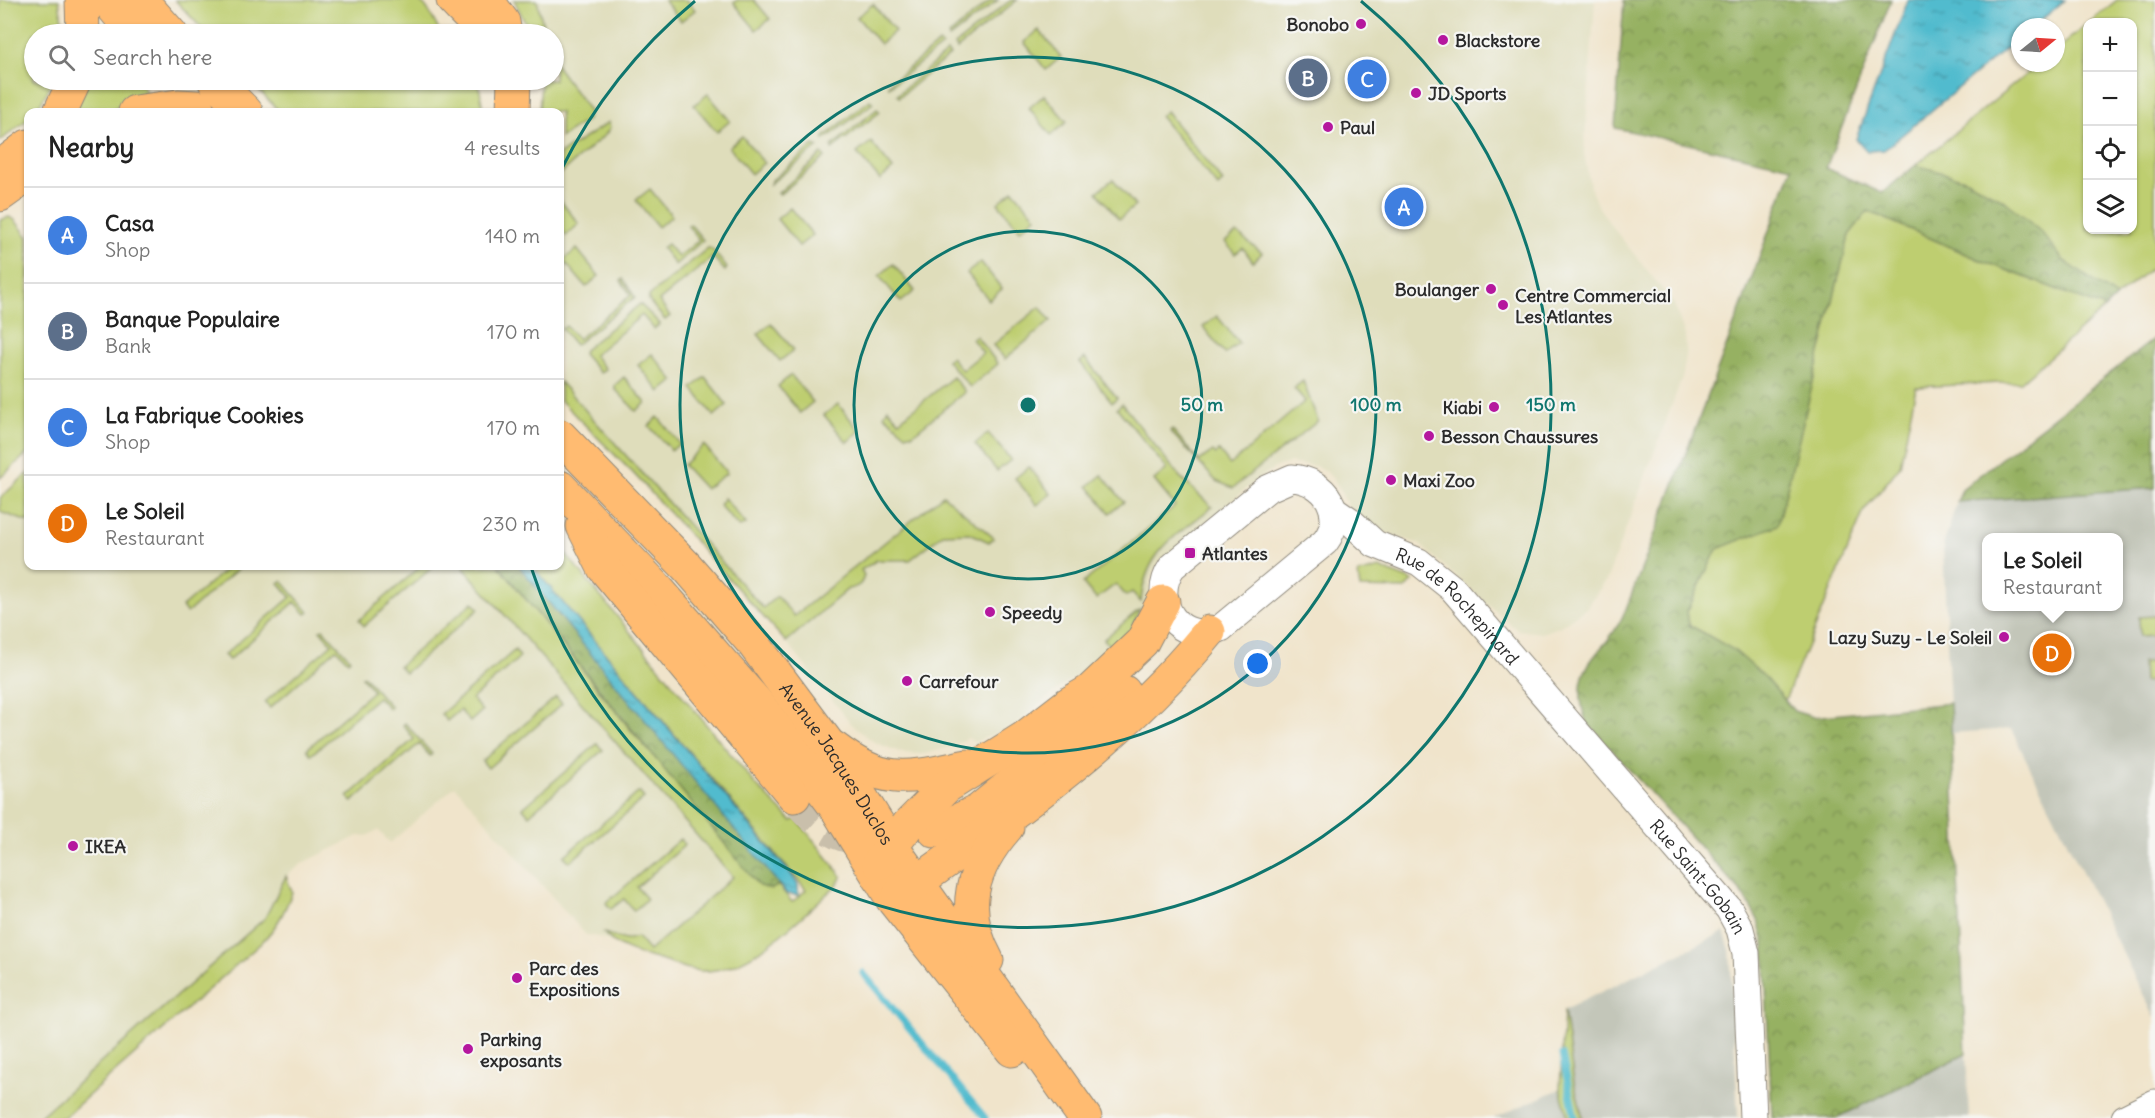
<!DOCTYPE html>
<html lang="en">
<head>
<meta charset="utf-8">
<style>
	:root { --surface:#fff; --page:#f2f2f2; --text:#222; --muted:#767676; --line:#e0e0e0; --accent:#0f766e }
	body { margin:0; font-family:Delius,sans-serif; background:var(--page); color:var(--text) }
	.controls { position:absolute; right:18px; top:18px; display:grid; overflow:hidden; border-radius:12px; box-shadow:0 2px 4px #0004 }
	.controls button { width:54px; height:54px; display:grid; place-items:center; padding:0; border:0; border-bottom:2px solid var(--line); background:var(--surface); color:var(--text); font:30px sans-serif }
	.compass { position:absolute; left:2011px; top:18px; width:54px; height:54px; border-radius:50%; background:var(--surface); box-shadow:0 2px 4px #0004; rotate:72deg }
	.you { position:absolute; left:1258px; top:664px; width:21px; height:21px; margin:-15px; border:4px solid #fff; border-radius:50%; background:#1a73e8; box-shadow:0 0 0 9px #1a73e833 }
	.badge { display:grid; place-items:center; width:39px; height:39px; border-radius:50%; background:var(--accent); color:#fff; font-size:20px; font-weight:700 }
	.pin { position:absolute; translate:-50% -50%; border:3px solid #fff; box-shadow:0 2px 6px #0006 }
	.popup { position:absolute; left:1982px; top:533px; width:141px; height:78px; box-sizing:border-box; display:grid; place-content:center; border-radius:12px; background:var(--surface); filter:drop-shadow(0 2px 4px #0005); font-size:20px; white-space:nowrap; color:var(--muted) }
	.popup b { font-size:22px; color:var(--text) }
	.popup::after { content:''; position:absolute; left:50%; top:100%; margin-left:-12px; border:12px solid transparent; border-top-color:var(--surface) }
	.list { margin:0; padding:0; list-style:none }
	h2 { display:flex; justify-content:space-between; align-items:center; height:78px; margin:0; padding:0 24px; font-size:26px }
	h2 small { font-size:20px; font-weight:400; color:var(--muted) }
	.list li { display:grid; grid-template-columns:39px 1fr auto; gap:18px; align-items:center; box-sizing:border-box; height:96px; padding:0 24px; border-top:2px solid var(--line) }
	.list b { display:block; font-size:22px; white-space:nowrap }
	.list p { margin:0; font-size:20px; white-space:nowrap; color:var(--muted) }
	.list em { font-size:20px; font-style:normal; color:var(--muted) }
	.icon { flex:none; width:33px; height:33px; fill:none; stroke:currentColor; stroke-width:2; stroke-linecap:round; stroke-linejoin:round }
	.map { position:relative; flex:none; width:2155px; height:1118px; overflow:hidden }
	.search { position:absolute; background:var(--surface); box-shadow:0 2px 4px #0004; left:24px; top:24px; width:540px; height:66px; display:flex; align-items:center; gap:15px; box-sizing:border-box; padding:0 21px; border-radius:33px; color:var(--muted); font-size:22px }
	.panel { position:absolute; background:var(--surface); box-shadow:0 2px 4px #0004; left:24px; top:108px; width:540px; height:462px; border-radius:12px }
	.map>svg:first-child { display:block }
	.built { fill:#dfddbb }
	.industrial { fill:#c3c6b9; fill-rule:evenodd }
	.green { fill:#bece70; stroke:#747c4e; stroke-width:1.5 }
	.forest { fill:url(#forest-crowns); stroke:#606e46; stroke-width:1.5 }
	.water { fill:url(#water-ripples); stroke:#3e737c; stroke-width:1.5 }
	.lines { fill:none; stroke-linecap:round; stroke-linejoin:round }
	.stream { stroke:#51bbce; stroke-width:7 }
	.major-tunnel { stroke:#c9bfab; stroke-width:33; stroke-dasharray:33 16; stroke-linecap:butt }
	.minor-casing { stroke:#8e887b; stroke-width:29 }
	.major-casing { stroke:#8e887b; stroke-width:35 }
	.minor { stroke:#fff; stroke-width:27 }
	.major { stroke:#ffbb71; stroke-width:33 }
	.ring { fill:none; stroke:#0f766e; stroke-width:3 }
	.poi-dot { fill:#b5179e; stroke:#f6f6f2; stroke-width:2 }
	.labels { text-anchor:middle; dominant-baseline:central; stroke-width:4.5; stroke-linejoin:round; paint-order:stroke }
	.poi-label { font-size:18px; font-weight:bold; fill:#2b2b2b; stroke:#f6f6f2; text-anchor:start }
	.street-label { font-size:18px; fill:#2b2b2b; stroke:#f6f6f2 }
	.centre { fill:#0f766e; stroke:#f6f6f2; stroke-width:3 }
	.ring-label { font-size:18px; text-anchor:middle; font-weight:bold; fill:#0f766e; stroke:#f6f6f2; stroke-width:4.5; stroke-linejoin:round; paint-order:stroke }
</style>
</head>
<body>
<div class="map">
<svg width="2155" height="1118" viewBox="0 0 2155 1118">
	<defs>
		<pattern id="forest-crowns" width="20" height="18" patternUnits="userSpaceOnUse" patternTransform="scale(1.5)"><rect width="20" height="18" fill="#96b162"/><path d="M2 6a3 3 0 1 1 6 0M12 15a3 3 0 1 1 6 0" fill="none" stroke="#7b9051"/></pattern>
		<pattern id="water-ripples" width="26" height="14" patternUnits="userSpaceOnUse" patternTransform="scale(1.5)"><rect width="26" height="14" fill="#51bbce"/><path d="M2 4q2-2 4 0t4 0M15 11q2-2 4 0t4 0" fill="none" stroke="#4398a7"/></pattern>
	</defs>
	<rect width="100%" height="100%" fill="#f6f6f2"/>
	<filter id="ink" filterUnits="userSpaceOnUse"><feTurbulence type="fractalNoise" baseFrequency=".0167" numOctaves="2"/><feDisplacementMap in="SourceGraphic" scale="12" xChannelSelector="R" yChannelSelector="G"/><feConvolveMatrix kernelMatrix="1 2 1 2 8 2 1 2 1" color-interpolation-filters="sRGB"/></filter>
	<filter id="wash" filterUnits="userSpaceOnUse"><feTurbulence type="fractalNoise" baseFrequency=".008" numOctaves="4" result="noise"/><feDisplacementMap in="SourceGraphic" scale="24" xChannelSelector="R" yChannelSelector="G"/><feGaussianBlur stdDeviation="1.35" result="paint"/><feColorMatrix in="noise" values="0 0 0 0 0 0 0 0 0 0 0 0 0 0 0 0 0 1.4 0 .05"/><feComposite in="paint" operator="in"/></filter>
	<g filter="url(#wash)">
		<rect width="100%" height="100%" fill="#f0e4cb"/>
		<path class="built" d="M514,0H1595L1584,153L1590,186L1596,203L1610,224L1674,304L1685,335L1686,349L1683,375L1607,579L1586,608L1559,627L1541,633L1517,630L1419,544L1370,527L1349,507L1335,481L1326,471L1315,466L1289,463L1278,466L1258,479L1159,562L1150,580L1146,617L1107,656L1063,685L1013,726L975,742L968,738L952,747L923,754L902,753L874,742L853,726L750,596L560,400V112H539L541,80H554V34H531Z
			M0,512L28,522V566H462L733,877L644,955L599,937L586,935L455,786L390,843L378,830L367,836H358L303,863L286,876L266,918L38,1118H0Z"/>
		<path class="industrial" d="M2155,488V1018L2011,729L1951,733L1943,546L1957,502ZM1986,538H2118V606H1986Z
			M1724,932L1730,950L1738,1118H1583L1574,1083L1564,1010Z
			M1966,1054L1969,1118H1837Z
			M1560,1089L1568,1118H1494Z"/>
		<path class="green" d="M0,0H59L64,34H34V80H54L36,111L28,112V119L0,141Z
			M175,0H417L427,8L441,34H207Z
			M514,0H537L545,34H531Z
			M664,0H687L695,10L681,21Z
			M737,0H754L770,19L756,30L734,3Z
			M991,0H998L949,38L948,36Z
			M1011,0H1017L957,49L955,45Z
			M2117,0H2155V265L2116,297L2063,260L2041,232L1916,165L2040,63H2056V50L2087,24L2088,230H2132V22H2090Z
			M873,4L895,31L880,44L857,17Z
			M1039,30L1061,57L1046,70L1024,42Z
			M939,43L942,46L889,87L888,85Z
			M947,52L950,55L899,97L897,95Z
			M554,62L589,111L588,119L560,138V112H539L541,80H554Z
			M86,80H139L148,96L105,112H72Z
			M249,80H474L480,90L483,112H280Z
			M708,94L730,121L717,132L694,105Z
			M1044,95L1067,122L1051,135L1029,108Z
			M870,100L873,103L824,140V137Z
			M877,109L880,112L832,149V146Z
			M1166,111L1223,182L1218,187L1160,116Z
			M609,122L610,128L606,134L560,174V154Z
			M742,136L764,163L751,174L729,147Z
			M871,142L893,169L880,180L857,153Z
			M814,145L818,147L770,184L771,181Z
			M822,154L825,157L780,194L778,193Z
			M1113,179L1135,206L1119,219L1097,192Z
			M650,189L672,216L658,227L636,200Z
			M1013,190L1036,217L1020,230L998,203Z
			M560,200L579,224L566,236L560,228Z
			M790,208L813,235L799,246L777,219Z
			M1868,211L1978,259L2105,308L2021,382L1916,387L1900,466L1864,511L1785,700C1759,669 1725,643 1689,625L1687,612L1717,549L1778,524L1849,235Z
			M9,217L15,220L28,237V453L0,478V220Z
			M690,224L703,240L675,265L662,248L667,244L678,257L699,240L688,226Z
			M1237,233L1262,253L1253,262L1243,248L1235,254L1225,242Z
			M708,248L712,249L727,268L725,271L713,257L659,301L670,316L665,320L649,301V296Z
			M577,249L599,276L586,287L563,260Z
			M981,262L1002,289L989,300L967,273Z
			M893,264L915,291L901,302L879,276Z
			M623,279L635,297L575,345L562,329L566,326L578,339L584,334L631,295L621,281Z
			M640,304L660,324L654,329L642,315L594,355L605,369L600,373L583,354L584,350Z
			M1040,307L1051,321L1005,359L993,345Z
			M1217,316L1239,343L1225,354L1203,327Z
			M771,323L794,350L780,361L758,334Z
			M976,336L998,364L970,387L947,360L951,357L962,370L983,353L972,339Z
			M652,354L674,381L660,392L638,365Z
			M1085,358L1117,398L1112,402L1080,362Z
			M791,375L813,402L800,413L778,386Z
			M624,377L646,403L636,411L615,389V385Z
			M705,377L727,405L714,416L692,388Z
			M953,377L965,392L913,434H906L884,415L888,408L899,421Z
			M1303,381L1318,421L1233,488L1216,481L1170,431L1172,429L1199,461L1213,451L1216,454L1219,451L1230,465L1305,401L1294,388Z
			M560,382L763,608L777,596L794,616L943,495L994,538L989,542L970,533L943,534L910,560H877L861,570L864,575C862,585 858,587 848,589L786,642L636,476L560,400Z
			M838,404L860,431L847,442L824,415Z
			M1122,404L1180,477L1212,507C1175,537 1145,551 1141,602L1132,592L1126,596L1116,584L1096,599L1083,583L1175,506L1154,480L1167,469L1117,408Z
			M658,417L680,444L671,450L649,426Z
			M988,433L1011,460L997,471L975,444Z
			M704,445L727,473L705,489L683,465Z
			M1029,467L1051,494L1037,505L1015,478Z
			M28,473V522L0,512V498Z
			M1102,475L1124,502L1110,513L1088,486Z
			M724,498L746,524L739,527L719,505Z
			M560,547L756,785L792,821L796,819L800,823L842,876L837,885C800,916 752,973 701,971C686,970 670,963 656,959C638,954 615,948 604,933L625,940L637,937L649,951L733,877L462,566H499L634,734L771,889L778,885L792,902L806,890L532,566H560Z
			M230,566H241L187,613L182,607Z
			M421,566H434L364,626L359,620Z
			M1379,568L1413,581L1405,589L1360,588L1358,574Z
			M282,581L309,612L306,614L295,602L229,660L224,655L291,597L279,583Z
			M473,602L479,609L405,673L399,666Z
			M1140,609L1131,630L1111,647L1104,639Z
			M2155,616V635L2140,636L2139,617Z
			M323,629L350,659L348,661L336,649L270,708L265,702L332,644L320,630Z
			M515,650L520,657L472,699L482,711L470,722L460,710L447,721L441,714Z
			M2155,662V681L2143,682L2142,663Z
			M364,676L391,707L389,709L378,697L311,755L307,749L373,691L362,677Z
			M556,697L562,704L488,768L482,761Z
			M405,723L432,754L430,756L419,744L352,802L348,797L414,739L403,725Z
			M597,744L603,750L529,815L523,808Z
			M639,792L644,798L570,862L564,856Z
			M680,839L685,845L637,887L647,899L634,911L624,899L611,909L606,903Z
			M286,876L292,892C284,914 276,928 260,944L63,1118H38L265,918Z
			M1564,1010L1574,1083L1583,1118H1568L1560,1089Z"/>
		<path class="forest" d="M1624,0H1891L1826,168L1882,193L1916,165L1965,179L2004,200L2041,232L2063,260L2116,297L2105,308L1978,259L1868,211L1849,235L1778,525L1717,549L1687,611L1689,625L1734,650L1766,678L1794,711L1813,717L1950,703L1966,1054L1837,1118H1772L1764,943L1758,920L1743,894L1586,722C1566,659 1607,658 1626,609C1683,462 1739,315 1792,167L1615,128Z
			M2155,338V488L1957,502L1962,489Z
			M499,566H519L780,885L771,889L759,886Z"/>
		<path class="water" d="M1908,0H2065L2033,27H2020V37L1884,150L1867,151L1856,139Z
			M519,566H532L791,874L798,885V895L787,894Z"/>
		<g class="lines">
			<path class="stream" d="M863,973L985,1118
				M1562,1055L1575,1118"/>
		</g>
	</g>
	<g filter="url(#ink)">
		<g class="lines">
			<path class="major-tunnel" d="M794,796C820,825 834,839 875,840"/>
			<g class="minor-casing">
				<g id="minor">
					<path d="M1292,478C1325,480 1347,513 1325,542L1221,628C1181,648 1148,602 1172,567L1267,489Z"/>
					<path id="s1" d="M1333,509L1349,520L1375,544L1419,562L1453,589L1729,909L1740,929L1746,953L1753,1118"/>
					<path d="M2125,1118L2155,1103"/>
				</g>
			</g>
			<g class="major-casing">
				<g id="major">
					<path d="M82,0L83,34"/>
					<path d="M107,0L135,34"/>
					<path d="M141,0L171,34"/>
					<path d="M453,0L486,34"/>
					<path d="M487,0L503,22L505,34"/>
					<path d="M214,80L246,112"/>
					<path d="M60,112L75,80"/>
					<path d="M135,112L178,106L197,107"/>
					<path d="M513,112L514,80"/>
					<path d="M0,167L28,146"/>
					<path d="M0,195L28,175"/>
					<path id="s2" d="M560,436L687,567L753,643L829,745L892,847L1085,1118"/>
					<path d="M560,487L654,585L757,703L837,809L893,900L1012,1050"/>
					<path d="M583,526L604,568L794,796"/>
					<path d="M834,748C885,787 909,778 968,766"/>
					<path d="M935,831L978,811L1124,692"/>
					<path d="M879,863L908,825L946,787L1024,738L1068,704L1090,691L1142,642L1163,602"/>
					<path d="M899,895C1009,817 1123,738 1209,632"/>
					<path d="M987,960C959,910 971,868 1007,827"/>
				</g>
			</g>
			<use href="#minor" class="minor"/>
			<use href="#major" class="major"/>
		</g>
	</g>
	<g class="ring">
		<circle cx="1028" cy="405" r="174"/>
		<circle cx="1028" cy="405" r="348"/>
		<path d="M560 172A523 523 0 0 1 695 1M1361 1A523 523 0 1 1 531 567"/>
	</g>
	<g class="poi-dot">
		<circle cx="1361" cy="24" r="6"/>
		<circle cx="1443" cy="40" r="6"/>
		<circle cx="1416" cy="93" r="6"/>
		<circle cx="1328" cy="127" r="6"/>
		<circle cx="1491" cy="289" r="6"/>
		<circle cx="1503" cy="305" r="6"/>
		<circle cx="1494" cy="407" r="6"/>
		<circle cx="1429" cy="436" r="6"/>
		<circle cx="1391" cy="480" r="6"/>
		<rect x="1184" y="547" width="12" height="12" rx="3"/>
		<circle cx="990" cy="612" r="6"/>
		<circle cx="2004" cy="637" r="6"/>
		<circle cx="907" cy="681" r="6"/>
		<circle cx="73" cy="846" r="6"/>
		<circle cx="517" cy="978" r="6"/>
		<circle cx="468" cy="1049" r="6"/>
	</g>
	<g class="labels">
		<g class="poi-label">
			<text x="1349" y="24" text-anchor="end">Bonobo</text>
			<text x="1455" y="40">Blackstore</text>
			<text x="1428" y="93">JD Sports</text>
			<text x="1340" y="127">Paul</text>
			<text x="1479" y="289" text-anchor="end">Boulanger</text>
			<text x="1515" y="295">Centre Commercial<tspan x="1515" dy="21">Les Atlantes</tspan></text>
			<text x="1482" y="407" text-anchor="end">Kiabi</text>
			<text x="1441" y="436">Besson Chaussures</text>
			<text x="1403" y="480">Maxi Zoo</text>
			<text x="1202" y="553">Atlantes</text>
			<text x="1002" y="612">Speedy</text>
			<text x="1992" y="637" text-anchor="end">Lazy Suzy - Le Soleil</text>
			<text x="919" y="681">Carrefour</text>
			<text x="85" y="846">IKEA</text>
			<text x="529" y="968">Parc des<tspan x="529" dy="21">Expositions</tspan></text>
			<text x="480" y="1039">Parking<tspan x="480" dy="21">exposants</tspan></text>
		</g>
		<g class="street-label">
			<text stroke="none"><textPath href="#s1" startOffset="160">Rue de Rochepinard</textPath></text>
			<text stroke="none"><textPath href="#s2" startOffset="430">Avenue Jacques Duclos</textPath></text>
			<text stroke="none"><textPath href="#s1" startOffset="524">Rue Saint-Gobain</textPath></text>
		</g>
	</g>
	<circle cx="1028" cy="405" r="9" class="centre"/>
	<g class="ring-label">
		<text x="1202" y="411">50 m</text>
		<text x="1376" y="411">100 m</text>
		<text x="1551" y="411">150 m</text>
	</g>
</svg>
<div class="controls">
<button>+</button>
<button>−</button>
<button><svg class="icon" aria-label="locate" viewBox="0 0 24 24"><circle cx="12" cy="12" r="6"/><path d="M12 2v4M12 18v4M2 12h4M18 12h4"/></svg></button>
<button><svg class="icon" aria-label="layers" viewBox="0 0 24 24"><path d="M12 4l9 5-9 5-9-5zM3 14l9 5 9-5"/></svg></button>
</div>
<svg class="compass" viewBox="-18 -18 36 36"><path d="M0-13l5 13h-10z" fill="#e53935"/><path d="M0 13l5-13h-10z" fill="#767676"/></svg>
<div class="you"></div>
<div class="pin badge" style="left:1404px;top:207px;background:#3f7fe0">A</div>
<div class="pin badge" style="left:1308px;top:78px;background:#5c6f8a">B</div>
<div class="pin badge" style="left:1367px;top:79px;background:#3f7fe0">C</div>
<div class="pin badge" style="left:2052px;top:653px;background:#e8710a">D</div>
<div class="popup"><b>Le Soleil</b>Restaurant</div>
<div class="search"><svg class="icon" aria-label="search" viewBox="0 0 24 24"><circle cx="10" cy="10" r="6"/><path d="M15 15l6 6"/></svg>Search here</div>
<section class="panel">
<h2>Nearby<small>4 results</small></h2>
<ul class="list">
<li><span class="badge" style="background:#3f7fe0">A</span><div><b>Casa</b><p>Shop</p></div><em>140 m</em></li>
<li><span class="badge" style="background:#5c6f8a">B</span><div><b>Banque Populaire</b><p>Bank</p></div><em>170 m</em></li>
<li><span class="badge" style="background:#3f7fe0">C</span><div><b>La Fabrique Cookies</b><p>Shop</p></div><em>170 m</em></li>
<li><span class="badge" style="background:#e8710a">D</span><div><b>Le Soleil</b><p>Restaurant</p></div><em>230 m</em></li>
</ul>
</section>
</div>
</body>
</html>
